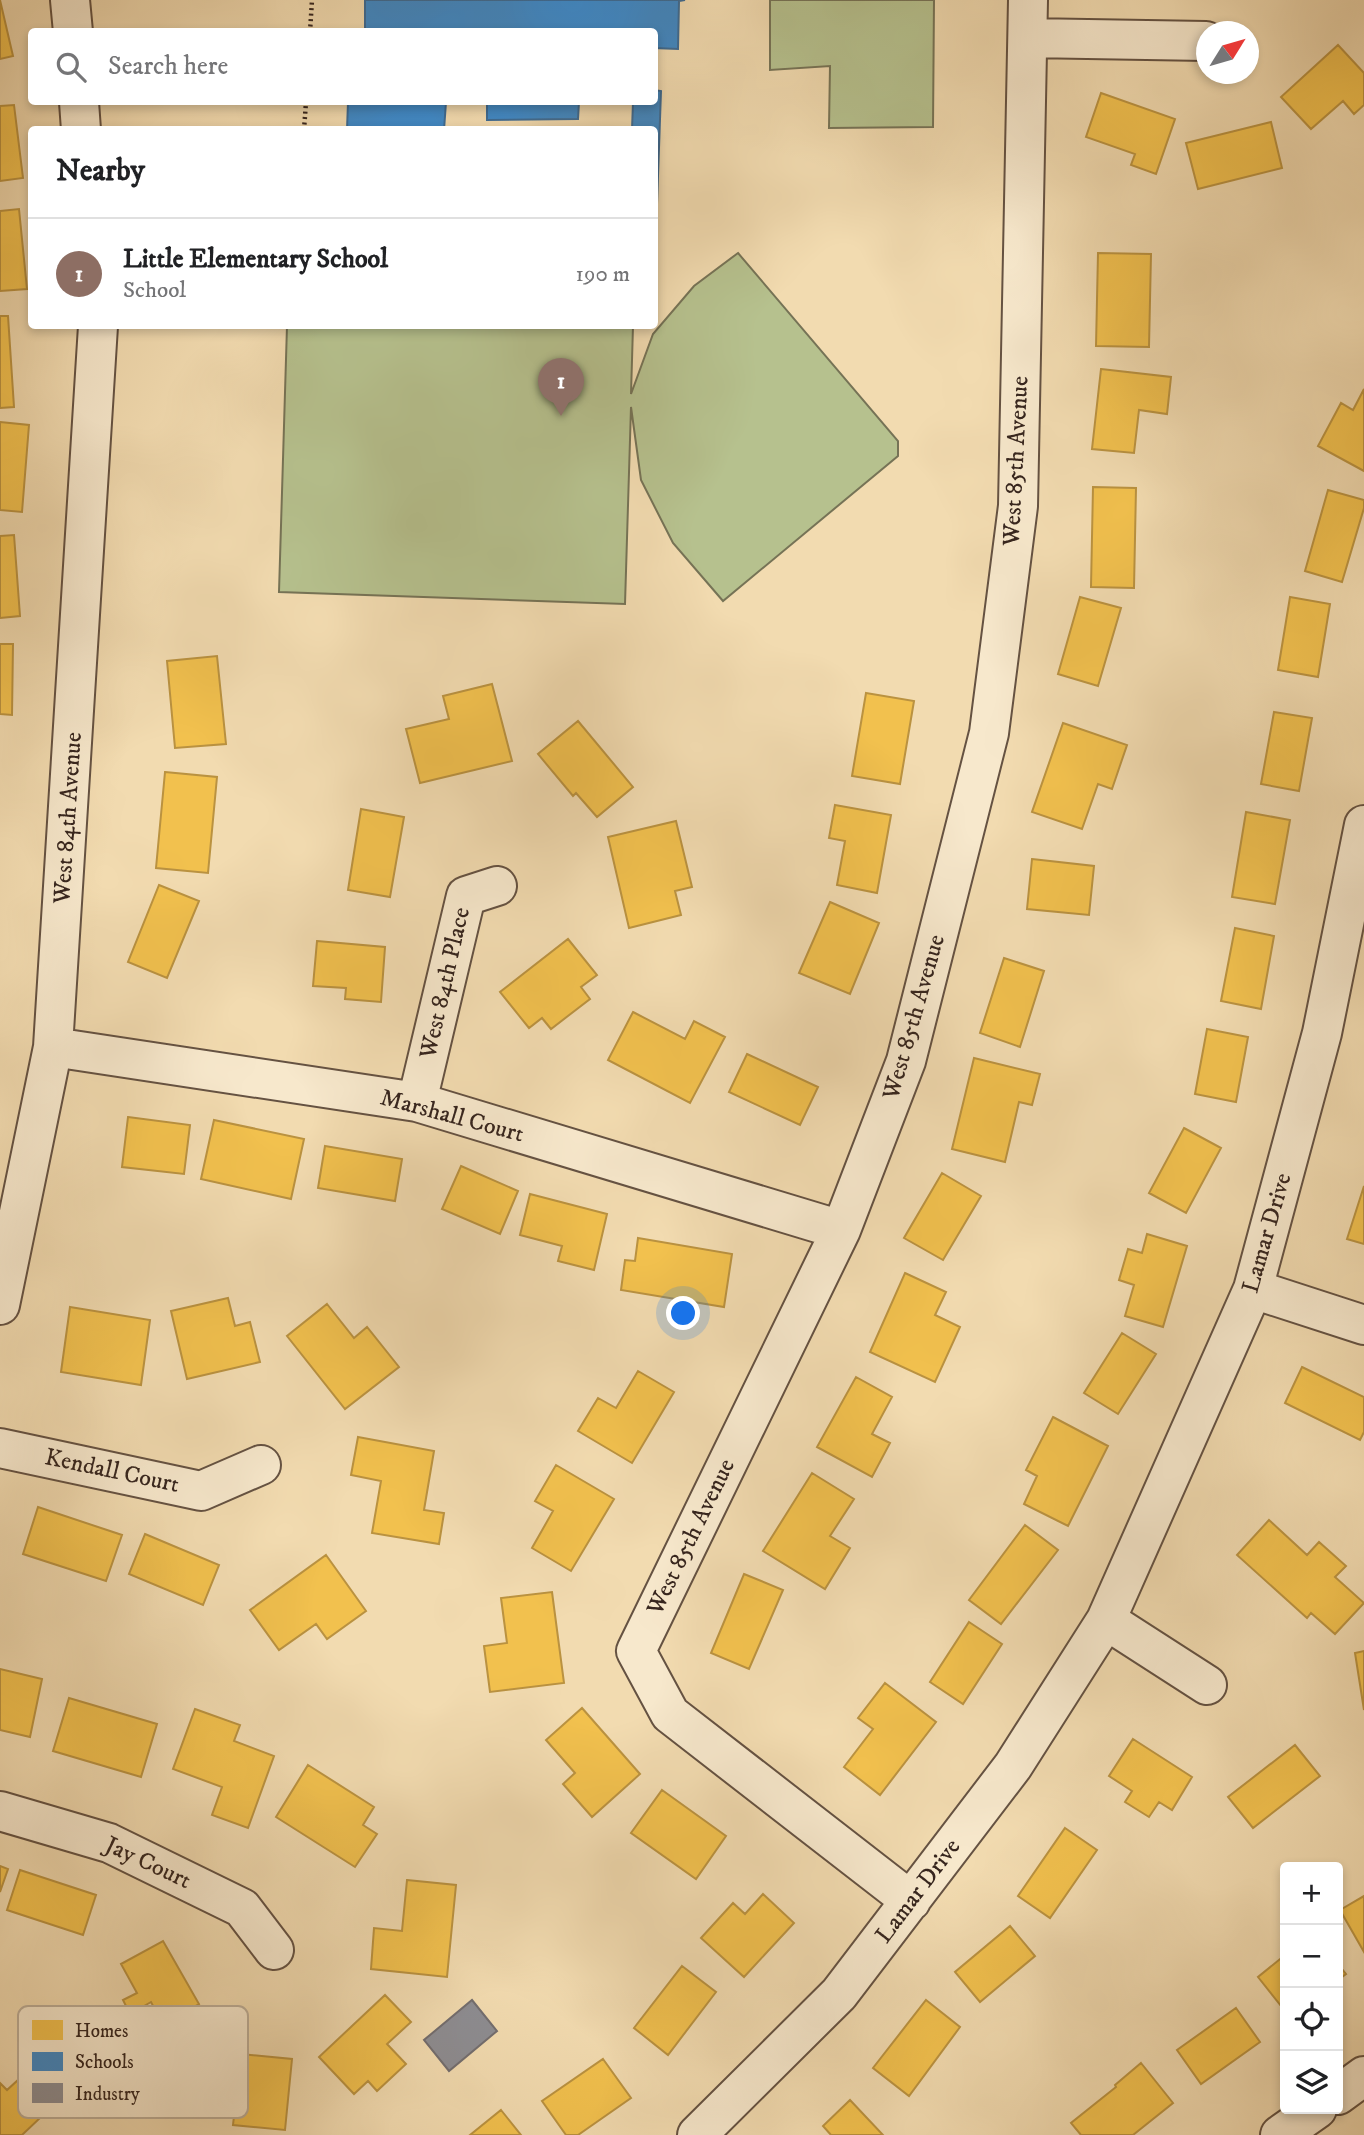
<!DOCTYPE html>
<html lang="en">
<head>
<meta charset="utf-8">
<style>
	:root { --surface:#fff; --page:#f2f2f2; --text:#202124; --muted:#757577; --line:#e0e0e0; --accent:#2563eb }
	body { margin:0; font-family:"IM FELL DW Pica",serif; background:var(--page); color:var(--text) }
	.controls { position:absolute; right:21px; bottom:21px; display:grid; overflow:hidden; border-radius:7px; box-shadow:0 4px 10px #0003 }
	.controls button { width:63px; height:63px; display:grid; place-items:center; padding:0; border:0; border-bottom:2px solid var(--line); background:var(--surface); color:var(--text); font:35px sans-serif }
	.compass { position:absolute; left:1196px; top:21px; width:63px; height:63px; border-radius:50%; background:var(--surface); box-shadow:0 4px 10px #0003; rotate:53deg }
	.you { position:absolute; left:684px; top:1314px; width:24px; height:24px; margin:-18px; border:5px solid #fff; border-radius:50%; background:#1a73e8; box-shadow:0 0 0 10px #1a73e833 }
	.badge { display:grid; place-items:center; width:46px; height:46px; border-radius:50%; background:var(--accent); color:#fff; font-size:23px; font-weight:700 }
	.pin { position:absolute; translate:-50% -58px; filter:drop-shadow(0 2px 4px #0008) }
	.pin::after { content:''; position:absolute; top:37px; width:24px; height:21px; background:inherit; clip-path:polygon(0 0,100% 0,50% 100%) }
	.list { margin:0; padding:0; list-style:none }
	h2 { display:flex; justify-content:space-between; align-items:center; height:91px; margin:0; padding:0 28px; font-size:30px }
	h2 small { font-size:23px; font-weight:400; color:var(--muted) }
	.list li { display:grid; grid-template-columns:46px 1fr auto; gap:21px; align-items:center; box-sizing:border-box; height:112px; padding:0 28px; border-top:2px solid var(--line) }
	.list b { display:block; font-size:26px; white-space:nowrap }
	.list p { margin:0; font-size:23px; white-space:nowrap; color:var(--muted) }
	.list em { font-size:23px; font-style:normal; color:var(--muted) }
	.icon { flex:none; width:38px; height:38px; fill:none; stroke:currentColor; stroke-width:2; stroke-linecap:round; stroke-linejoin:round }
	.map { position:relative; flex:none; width:1364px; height:2135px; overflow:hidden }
	.search { position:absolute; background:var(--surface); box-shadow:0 4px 10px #0003; left:28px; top:28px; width:630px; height:77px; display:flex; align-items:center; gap:18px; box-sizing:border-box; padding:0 24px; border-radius:7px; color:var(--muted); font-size:26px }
	.panel { position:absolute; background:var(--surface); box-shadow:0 4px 10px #0003; left:28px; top:126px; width:630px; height:203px; border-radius:7px }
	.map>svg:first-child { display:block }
	.green { fill:#b6c18e; stroke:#767356; stroke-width:2 }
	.homes { fill:#f2c14e; stroke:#ba9240; stroke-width:2 }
	.schools { fill:#3f88c5; stroke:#3c6a93; stroke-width:2 }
	.industry { fill:#8d8d92; stroke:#736e6f; stroke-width:2 }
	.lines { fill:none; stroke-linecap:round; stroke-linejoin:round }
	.minor-casing { stroke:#655242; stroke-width:42 }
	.path { stroke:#36251e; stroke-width:4.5; stroke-dasharray:2 3.5; stroke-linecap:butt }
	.minor { stroke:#f7e8cc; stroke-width:38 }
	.labels { text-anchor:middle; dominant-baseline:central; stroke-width:7; stroke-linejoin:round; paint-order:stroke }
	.street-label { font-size:24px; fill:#36251e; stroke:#f7e8cc }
	.key { fill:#f7e8cc; stroke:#bdae98; stroke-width:2 }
	.key-label { font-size:19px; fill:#36251e }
</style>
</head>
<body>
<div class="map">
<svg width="1364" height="2135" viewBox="0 0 1364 2135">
	<rect width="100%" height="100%" fill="#f2dbb0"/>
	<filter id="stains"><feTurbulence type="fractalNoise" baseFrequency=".00286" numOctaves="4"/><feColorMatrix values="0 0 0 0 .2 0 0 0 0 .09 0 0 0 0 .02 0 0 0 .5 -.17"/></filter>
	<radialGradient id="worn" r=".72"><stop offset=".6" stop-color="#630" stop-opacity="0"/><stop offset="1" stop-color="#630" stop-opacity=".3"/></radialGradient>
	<path class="green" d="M770,0H934L933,127L829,128L830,66L770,70Z
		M738,253L898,441V456L723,601L673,543L641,480L631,407L625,604L279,592L287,326H633L631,394L653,334L694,286Z"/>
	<path class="homes" d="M0,0L13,56L0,59Z
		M1338,45L1364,73V105L1354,114L1343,101L1311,129L1281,97Z
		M1101,93L1175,119L1156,174L1131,165L1135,154L1086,137Z
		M14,105L23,178L0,181V106Z
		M1271,122L1282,168L1198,189L1186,143Z
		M19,209L27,289L0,291V211Z
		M1098,253L1151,254L1149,347L1096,346Z
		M0,316H8L14,407L0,408Z
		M1101,369L1171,377L1167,414L1139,410L1134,453L1092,449Z
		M1364,389V471L1318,446L1341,403L1353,410Z
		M0,422L29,425L22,512L0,510Z
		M1093,487L1136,488L1134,588L1091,587Z
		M1328,490L1364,500V508L1342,582L1305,571Z
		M14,535L20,616L0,618V536Z
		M1080,597L1121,608L1098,686L1058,674Z
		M1290,597L1330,604L1318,677L1278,670Z
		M0,644H13L12,715L0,714Z
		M217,656L226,744L175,748L167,661Z
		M492,684L512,761L420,783L406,729L449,719L443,696Z
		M866,693L914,701L900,784L852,776Z
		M1274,712L1312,718L1299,791L1261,784Z
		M578,721L633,787L597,817L576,793L573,796L538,754Z
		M1063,723L1127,745L1112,789L1098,784L1082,829L1032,812Z
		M165,772L217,777L208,873L156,868Z
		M835,805L891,815L877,893L837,885L845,841L829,838Z
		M361,809L404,817L390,897L348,890Z
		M1246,812L1290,820L1275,904L1232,897Z
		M676,821L692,887L675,891L681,915L629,928L608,837Z
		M1032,859L1094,866L1089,915L1027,909Z
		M159,885L199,901L167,978L128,962Z
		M830,902L879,923L850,994L799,973Z
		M1235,928L1274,936L1261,1009L1221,1001Z
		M568,939L597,975L581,987L590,999L551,1029L542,1018L529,1028L500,992Z
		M317,941L385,947L381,1002L345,999L346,988L313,986Z
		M1004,958L1044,971L1020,1047L980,1033Z
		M633,1012L685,1039L694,1021L725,1037L690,1103L608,1060Z
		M1207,1029L1248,1037L1236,1102L1195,1094Z
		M747,1054L818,1087L800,1125L729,1092Z
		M974,1058L1040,1074L1032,1105L1019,1102L1005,1162L952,1149Z
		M128,1117L190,1125L184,1174L122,1167Z
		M214,1120L304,1139L291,1199L201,1179Z
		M1184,1128L1221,1148L1186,1213L1149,1193Z
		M325,1146L402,1159L395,1201L318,1188Z
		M461,1166L518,1191L500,1234L442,1209Z
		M942,1173L981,1196L943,1260L904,1238Z
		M1364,1186V1244L1347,1239Z
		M530,1194L607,1214L594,1270L558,1261L562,1246L520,1235Z
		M1147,1234L1187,1246L1163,1327L1125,1316L1134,1285L1119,1280L1128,1249L1142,1253Z
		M638,1238L732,1254L724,1307L621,1290L625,1260L635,1261Z
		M905,1273L946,1292L935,1315L960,1327L935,1382L870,1352Z
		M228,1298L235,1326L250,1322L260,1362L187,1379L171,1311Z
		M327,1304L354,1338L367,1327L399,1367L345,1409L287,1336Z
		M70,1307L150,1320L141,1385L61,1372Z
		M1122,1333L1156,1354L1118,1414L1084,1393Z
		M1302,1367L1364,1397V1432L1360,1440L1285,1403Z
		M638,1371L674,1392L632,1463L578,1431L598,1398L616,1408Z
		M856,1377L892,1397L872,1434L890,1443L872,1477L817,1447Z
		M1053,1417L1108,1446L1068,1526L1024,1504L1037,1476L1026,1470Z
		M358,1437L434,1451L424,1510L444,1513L439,1544L372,1533L381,1481L351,1475Z
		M556,1465L614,1499L571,1571L532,1548L553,1511L535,1501Z
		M812,1473L854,1499L830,1536L850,1548L825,1589L763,1551Z
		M38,1507L122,1535L106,1581L23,1554Z
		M1269,1520L1307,1555L1319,1542L1346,1566L1335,1577L1364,1603L1335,1634L1311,1613L1307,1618L1237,1555Z
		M1025,1525L1058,1550L1001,1624L969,1600Z
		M145,1534L219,1565L203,1605L129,1574Z
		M326,1555L366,1611L327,1639L316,1624L279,1650L250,1610Z
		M744,1574L783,1590L749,1669L711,1653Z
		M552,1592L564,1683L490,1692L484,1646L507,1643L501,1598Z
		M969,1622L1002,1644L963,1704L930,1682Z
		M1364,1651V1710L1355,1653Z
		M0,1669L42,1679L30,1737L0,1730Z
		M885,1683L936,1722L880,1795L844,1767L873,1729L858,1718Z
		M69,1698L157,1724L141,1777L53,1751Z
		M582,1708L640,1774L592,1817L563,1784L575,1773L546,1740Z
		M195,1709L240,1725L234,1741L274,1756L248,1828L212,1815L222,1787L173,1769Z
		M1133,1739L1192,1777L1172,1810L1159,1802L1149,1817L1125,1802L1132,1791L1109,1776Z
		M1295,1745L1320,1776L1253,1828L1228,1797Z
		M308,1765L374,1807L363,1825L377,1834L355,1867L276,1817Z
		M662,1790L726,1836L696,1879L631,1833Z
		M1065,1828L1097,1850L1050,1918L1018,1896Z
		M0,1866L8,1869L0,1892Z
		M20,1870L96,1895L83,1935L7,1910Z
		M407,1880L456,1885L447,1977L371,1969L374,1928L402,1931Z
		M763,1894L794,1923L744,1977L701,1938L733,1903L745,1914Z
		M1364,1896V1952L1340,1910Z
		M1010,1926L1035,1956L980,2002L955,1972Z
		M163,1941L199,2004L163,2024L151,2002L130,2014L123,2000L137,1993L121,1964Z
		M1285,1955V2011L1258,1977Z
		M1338,1964L1346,1974L1338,1980Z
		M682,1966L716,1992L668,2055L634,2028Z
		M385,1995L411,2022L387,2044L406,2064L377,2091L368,2081L354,2094L319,2057Z
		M926,2000L960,2027L909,2096L873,2068Z
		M1236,2008L1260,2042L1201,2084L1177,2050Z
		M198,2050L292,2059L285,2130L233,2125L235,2107L193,2102Z
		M603,2059L631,2098L578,2135H566L542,2101Z
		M1141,2063L1173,2103L1133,2135H1081L1071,2123L1116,2087L1115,2085Z
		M31,2068L60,2099L22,2135H0V2083L7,2090Z
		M850,2100L883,2135H831L823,2126Z
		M501,2110L521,2135H470Z"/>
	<path class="schools" d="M365,0H685L679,1L678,49L654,48V32H365Z
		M654,90L661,91L657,204H654V130H632L633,102H654Z
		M348,102H446L444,130H347Z
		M487,102H579L578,119L487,120Z"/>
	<path class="industry" d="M472,2000L497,2031L449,2071L424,2040Z"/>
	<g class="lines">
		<g class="minor-casing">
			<path id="minor" d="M70,0L73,32
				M1028,38L1206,41
				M79,102L81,130
				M53,1047L417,1102L841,1230
				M417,1102L466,896L497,886
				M1253,1289L1364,1325
				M0,1305L53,1047L98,326
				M0,1448L201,1491L261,1465
				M1106,1620L1207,1685
				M0,1811L109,1843L242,1908L274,1950
				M911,1901L670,1714L636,1651L841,1230L906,1061L989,733L1018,506L1028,0
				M1338,2095L1364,2076
				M697,2135L839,1994L1013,1766L1106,1620L1253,1289L1322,1033L1364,825
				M1280,2135L1317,2109"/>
		</g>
		<path class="path" d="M310,32L312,0
			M304,130L306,102"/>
		<use href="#minor" class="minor"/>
	</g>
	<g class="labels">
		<g class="street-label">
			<text transform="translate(1016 461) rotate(-87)">West 85th Avenue</text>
			<text transform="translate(68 818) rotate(-86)">West 84th Avenue</text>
			<text transform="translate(445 983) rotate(-77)">West 84th Place</text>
			<text transform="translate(914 1017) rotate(-74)">West 85th Avenue</text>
			<text transform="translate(452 1116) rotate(15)">Marshall Court</text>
			<text transform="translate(1267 1233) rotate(-74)">Lamar Drive</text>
			<text transform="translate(112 1471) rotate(12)">Kendall Court</text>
			<text transform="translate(691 1537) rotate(-64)">West 85th Avenue</text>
			<text transform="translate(148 1863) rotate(25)">Jay Court</text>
			<text transform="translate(918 1891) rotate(-53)">Lamar Drive</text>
		</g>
	</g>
	<rect x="18" y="2006" width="230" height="112" rx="10" class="key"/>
	<rect x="32" y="2020" width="31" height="20" fill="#f2c14e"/>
	<rect x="32" y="2052" width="31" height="19" fill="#3f88c5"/>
	<rect x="32" y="2083" width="31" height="20" fill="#8d8d92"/>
	<g class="key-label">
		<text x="75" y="2037">Homes</text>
		<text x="75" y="2068">Schools</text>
		<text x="75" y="2100">Industry</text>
	</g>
	<rect width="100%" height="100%" filter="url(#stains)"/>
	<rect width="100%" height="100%" fill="url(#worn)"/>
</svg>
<div class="controls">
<button>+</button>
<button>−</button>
<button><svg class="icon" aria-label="locate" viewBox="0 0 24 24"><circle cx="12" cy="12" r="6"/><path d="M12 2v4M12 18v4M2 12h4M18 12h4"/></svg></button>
<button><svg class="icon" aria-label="layers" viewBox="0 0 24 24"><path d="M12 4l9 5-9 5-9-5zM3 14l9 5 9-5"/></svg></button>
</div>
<svg class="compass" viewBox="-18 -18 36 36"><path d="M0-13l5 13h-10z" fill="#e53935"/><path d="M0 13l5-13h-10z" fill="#757577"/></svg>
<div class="you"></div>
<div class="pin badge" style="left:561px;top:416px;background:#8d6e63">1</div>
<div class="search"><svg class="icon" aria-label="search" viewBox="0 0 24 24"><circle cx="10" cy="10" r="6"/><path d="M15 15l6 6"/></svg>Search here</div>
<section class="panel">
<h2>Nearby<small></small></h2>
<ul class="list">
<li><span class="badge" style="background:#8d6e63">1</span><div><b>Little Elementary School</b><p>School</p></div><em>190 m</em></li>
</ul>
</section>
</div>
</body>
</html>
